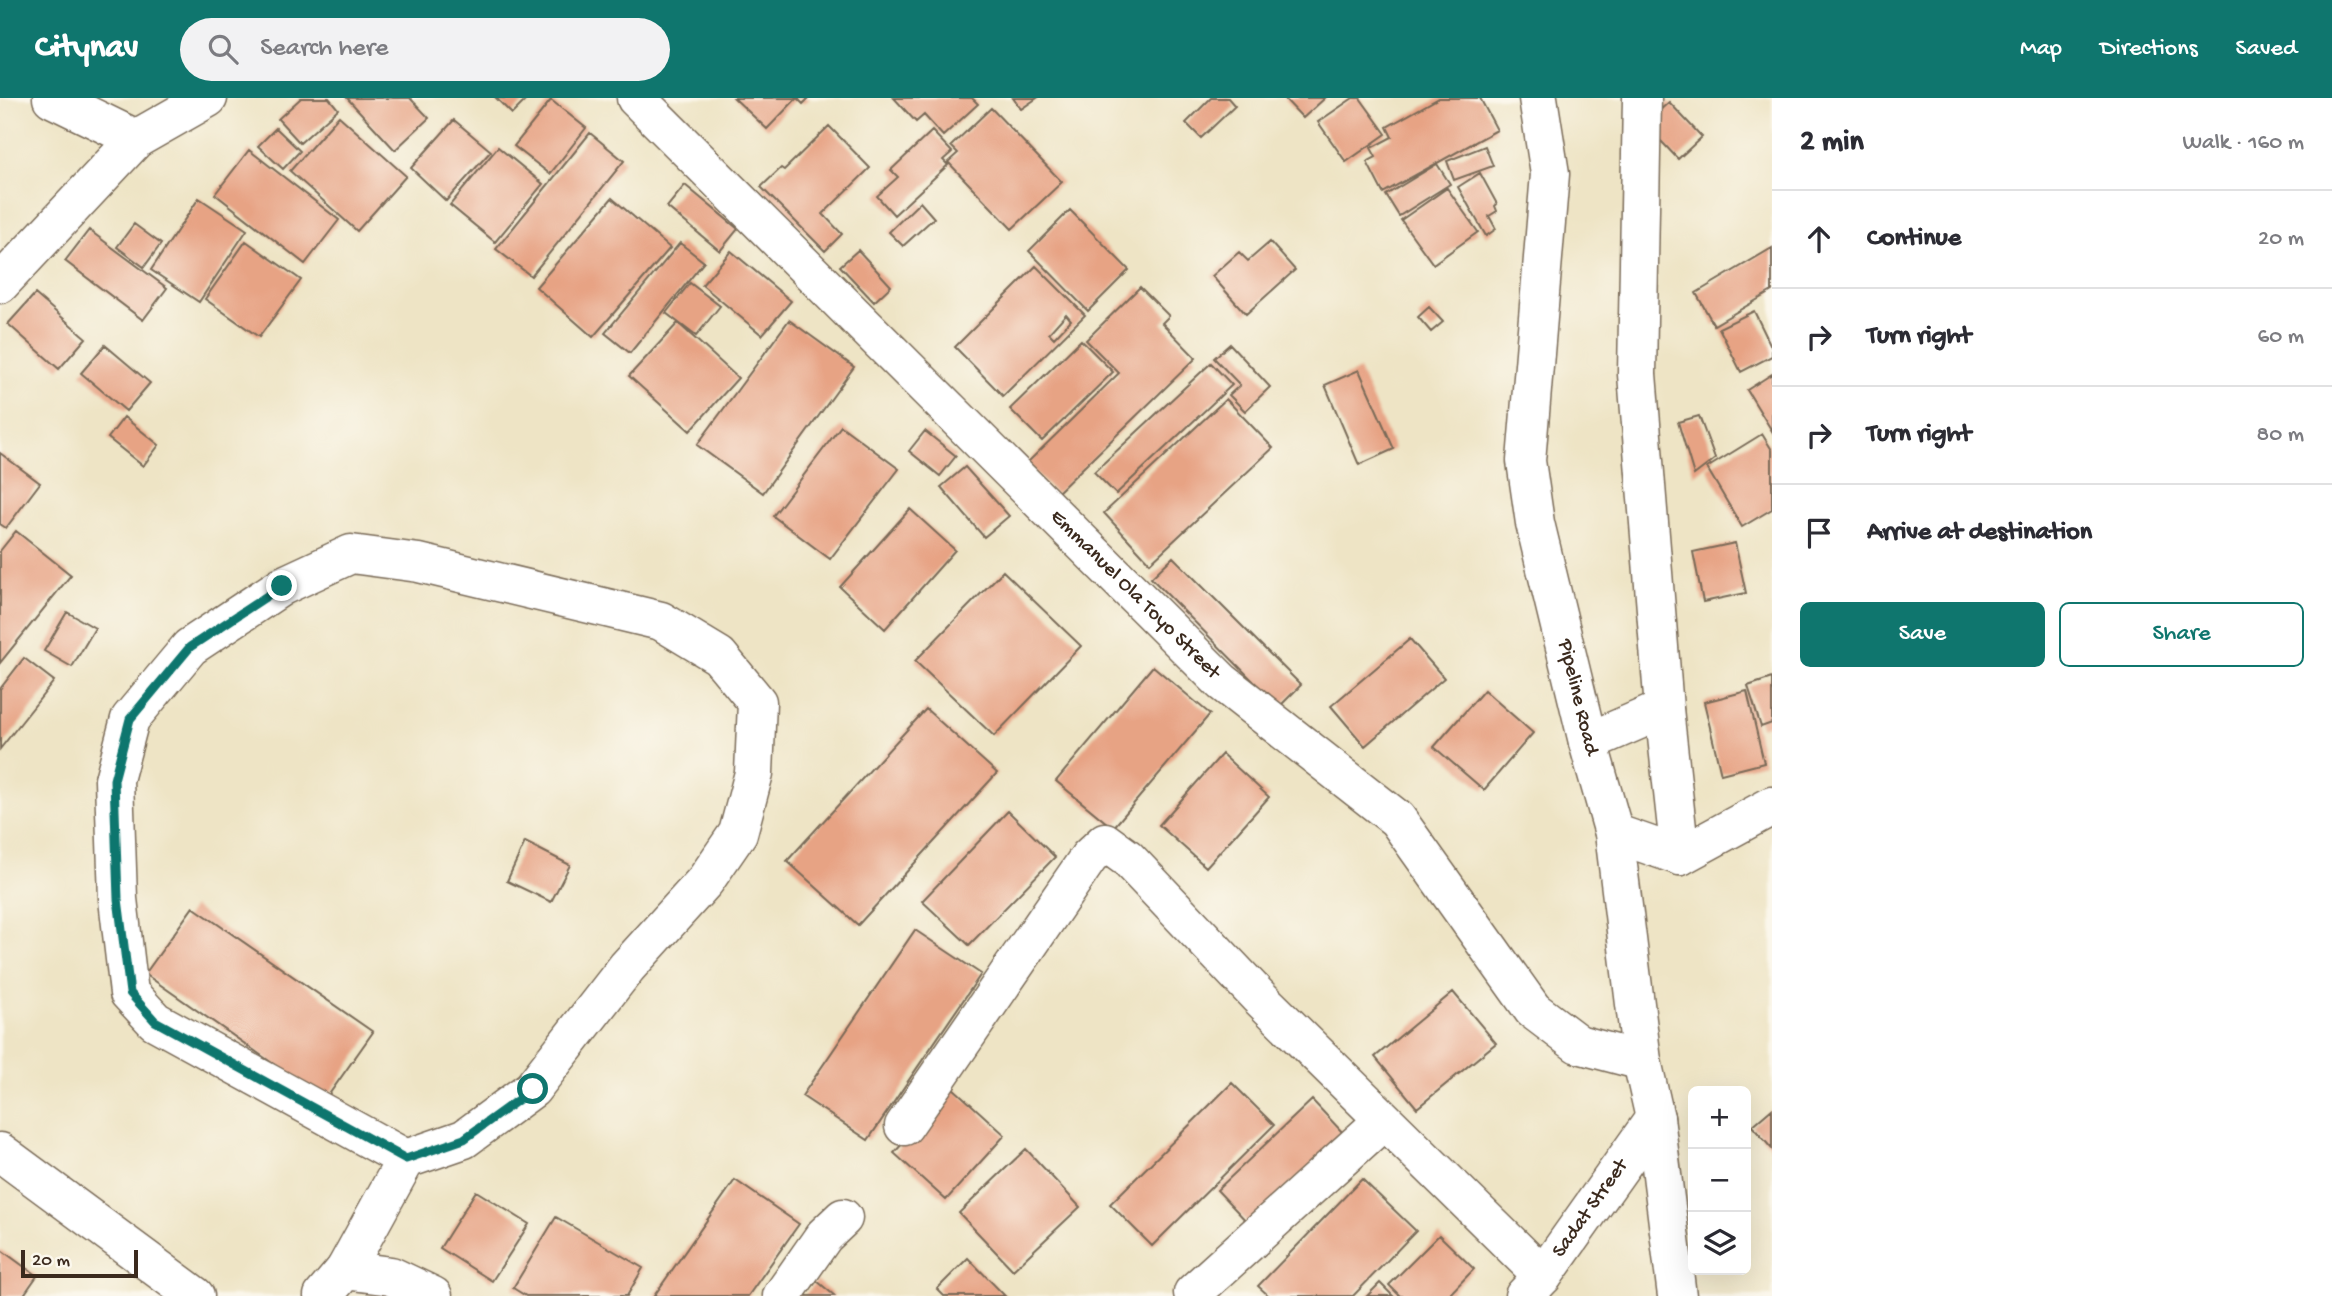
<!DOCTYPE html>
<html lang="en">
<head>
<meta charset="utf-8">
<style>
	:root { --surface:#fff; --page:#f2f2f3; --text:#2b2b33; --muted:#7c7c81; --line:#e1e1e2; --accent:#0f766e }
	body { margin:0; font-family:"Gochi Hand",sans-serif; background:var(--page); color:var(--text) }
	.controls { position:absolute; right:21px; bottom:21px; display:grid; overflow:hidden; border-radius:10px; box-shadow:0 7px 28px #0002 }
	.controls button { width:63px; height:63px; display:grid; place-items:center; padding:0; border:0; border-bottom:2px solid var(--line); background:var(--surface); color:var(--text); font:35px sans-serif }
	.scale { position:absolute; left:21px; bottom:18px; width:117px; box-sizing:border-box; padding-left:7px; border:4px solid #3b2a1e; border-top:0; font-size:19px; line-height:24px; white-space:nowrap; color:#3b2a1e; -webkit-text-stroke:5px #fbf7ec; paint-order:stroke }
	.stop { position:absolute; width:21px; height:21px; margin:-16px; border:5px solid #0f766e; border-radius:50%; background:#fff }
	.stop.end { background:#0f766e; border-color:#fff; box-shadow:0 2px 7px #0008 }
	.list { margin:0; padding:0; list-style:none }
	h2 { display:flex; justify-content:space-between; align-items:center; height:91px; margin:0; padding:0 28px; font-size:30px }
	h2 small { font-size:23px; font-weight:400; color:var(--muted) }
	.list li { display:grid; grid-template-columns:46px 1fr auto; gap:21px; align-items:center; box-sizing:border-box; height:98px; padding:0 28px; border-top:2px solid var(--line) }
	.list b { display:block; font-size:26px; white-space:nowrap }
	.list em { font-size:23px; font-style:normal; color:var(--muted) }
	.actions { display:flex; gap:14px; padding:21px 28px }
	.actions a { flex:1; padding:16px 0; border:2px solid var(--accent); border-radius:10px; text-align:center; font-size:24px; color:var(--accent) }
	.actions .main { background:var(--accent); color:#fff }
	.icon { flex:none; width:38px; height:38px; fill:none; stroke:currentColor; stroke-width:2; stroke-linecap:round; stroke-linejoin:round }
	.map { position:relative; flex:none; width:1772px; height:1198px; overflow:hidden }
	header { display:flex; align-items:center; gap:42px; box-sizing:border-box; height:98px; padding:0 35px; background:var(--accent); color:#fff }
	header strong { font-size:33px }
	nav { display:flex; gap:38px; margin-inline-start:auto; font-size:24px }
	.search { width:490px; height:63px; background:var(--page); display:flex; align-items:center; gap:18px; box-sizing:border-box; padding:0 24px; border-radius:38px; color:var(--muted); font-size:26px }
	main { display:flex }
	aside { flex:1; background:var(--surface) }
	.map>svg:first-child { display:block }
	.building { fill:#e7a384; fill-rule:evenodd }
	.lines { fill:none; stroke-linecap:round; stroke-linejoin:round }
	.minor-casing { stroke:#7a6b58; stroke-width:41 }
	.minor { stroke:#fff; stroke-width:38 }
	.route { stroke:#0f766e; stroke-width:9 }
	.labels { text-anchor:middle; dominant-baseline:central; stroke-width:6; stroke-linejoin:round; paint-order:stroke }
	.street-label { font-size:21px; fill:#3b2a1e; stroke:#fbf7ec }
</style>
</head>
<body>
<header>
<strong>Citynav</strong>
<div class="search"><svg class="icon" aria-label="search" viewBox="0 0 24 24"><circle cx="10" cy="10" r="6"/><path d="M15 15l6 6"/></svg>Search here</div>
<nav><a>Map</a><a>Directions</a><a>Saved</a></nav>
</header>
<main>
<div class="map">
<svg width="1772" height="1198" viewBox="0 0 1772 1198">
	<rect width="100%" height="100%" fill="#fbf7ec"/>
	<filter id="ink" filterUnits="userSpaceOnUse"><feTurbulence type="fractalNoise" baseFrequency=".0143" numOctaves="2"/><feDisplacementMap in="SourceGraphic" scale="14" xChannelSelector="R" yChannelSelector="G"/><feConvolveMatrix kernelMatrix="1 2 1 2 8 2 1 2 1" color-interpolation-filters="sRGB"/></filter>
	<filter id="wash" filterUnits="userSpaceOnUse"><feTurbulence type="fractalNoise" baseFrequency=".00686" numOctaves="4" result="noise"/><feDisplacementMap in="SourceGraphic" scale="28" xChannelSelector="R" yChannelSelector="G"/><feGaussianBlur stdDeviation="1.57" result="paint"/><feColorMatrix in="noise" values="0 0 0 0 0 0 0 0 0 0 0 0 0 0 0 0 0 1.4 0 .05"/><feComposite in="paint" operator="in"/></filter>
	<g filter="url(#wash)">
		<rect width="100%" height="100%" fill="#eee4c5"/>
		<g id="blocks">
			<path class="building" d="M301,0H329L338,11L300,45L278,21Z
				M347,0H410L429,20L395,52Z
				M496,0H528L512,16Z
				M734,0H809L803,6L797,0L767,31Z
				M894,0H972L978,6L943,38L924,17L916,24Z
				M1013,0H1037L1021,11Z
				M1211,0H1228L1235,8L1201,40L1186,25Z
				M1284,0H1325L1303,20Z
				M1353,0H1360L1386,36L1346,64L1318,24Z
				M1439,0H1480L1497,32L1383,95L1367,64L1376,59L1371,50L1392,39L1387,29Z
				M551,2L586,30L550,76L514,48Z
				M1669,4L1702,39L1678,61L1645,26Z
				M991,10L1062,84L1012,131L948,64L958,55L951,48Z
				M339,18L406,78L357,133L290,73Z
				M454,22L491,53L446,103L411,70Z
				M829,28L870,70L823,116L842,136L825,153L761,89L781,70L784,72Z
				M276,30L300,53L283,71L258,48Z
				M932,33L952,54L943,62L948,67L894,117L877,98L898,79L891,72Z
				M590,35L624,63L531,178L496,151Z
				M1485,48L1493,68L1454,82L1447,63Z
				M498,49L543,86L495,144L450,107Z
				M249,52L339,122L305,166L215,96Z
				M1437,66L1450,86L1399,118L1386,97Z
				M1480,75L1497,106L1495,108L1497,113L1489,118L1496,131L1486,138L1458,89Z
				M685,87L738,131L720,153L667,109Z
				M1447,90L1478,134L1433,166L1401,122Z
				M199,100L247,132L199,204L151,172Z
				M612,100L670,150L593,239L536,189Z
				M920,104L934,120L903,148L889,134Z
				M1070,112L1129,172L1088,213L1029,153Z
				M134,126L161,146L144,169L117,149Z
				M89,132L167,190L143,222L65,163Z
				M246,143L301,182L259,239L205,201Z
				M1270,144L1295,172L1246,216L1212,178L1239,154L1248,163Z
				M680,145L704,164L630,255L605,235Z
				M1772,150V193L1714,227L1696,195Z
				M858,152L891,188L874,204L840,168Z
				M731,153L791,203L762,237L702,187Z
				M1036,168L1085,217L1003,298L955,249ZM1066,216L1071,222L1054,240L1049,235Z
				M690,185L720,208L696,238L666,215Z
				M1140,189L1169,218L1162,225L1196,260L1056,396L1026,366L1119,275L1086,242Z
				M35,196L86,240L59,271L8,226Z
				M1429,209L1443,224L1431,234L1418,219Z
				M1754,213L1772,250V258L1741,274L1719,230Z
				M789,222L854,269L763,395L697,347Z
				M678,225L738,280L690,333L629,278Z
				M1081,242L1113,274L1042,343L1010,311Z
				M1230,246L1270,289L1245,313L1229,297L1240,287L1214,260Z
				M105,247L150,285L126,313L81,275Z
				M1211,265L1232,287L1116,396L1094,374Z
				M1359,272L1394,351L1359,367L1325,287Z
				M1772,276V333L1747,292Z
				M1226,301L1273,350L1150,465L1104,415Z
				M1699,318L1715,361L1694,377L1678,324Z
				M124,319L159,347L143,368L108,340Z
				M841,328L899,371L830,461L773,418Z
				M925,333L956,358L940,378L909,353Z
				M1762,336L1772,352V411L1742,429L1707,370Z
				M0,355L40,385L6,430L0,426Z
				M965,369L1009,418L984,439L941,389Z
				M910,411L955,452L885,531L840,489Z
				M16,433L71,477L0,565V453Z
				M1735,445L1746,495L1703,504L1693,454Z
				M1173,459L1301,587L1279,609L1151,480Z
				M1003,473L1081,548L994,638L915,563Z
				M67,514L95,530L72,569L44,553Z
				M1410,541L1444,580L1365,648L1331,608Z
				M24,560L54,583L0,651V591Z
				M1153,568L1210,616L1113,730L1056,683Z
				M1772,580V625L1761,629L1748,588Z
				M1484,592L1533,635L1484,692L1434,649Z
				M1747,593L1764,665L1721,676L1704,604Z
				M926,611L997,675L858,827L787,763Z
				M1222,656L1269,699L1206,769L1159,727Z
				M1008,713L1055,759L969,847L922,803Z
				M525,744L570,767L551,804L507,783Z
				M193,809L373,934L325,1002L145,876Z
				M915,832L981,876L868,1042L802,998Z
				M1453,894L1496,945L1417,1010L1375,959Z
				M1232,985L1274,1027L1152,1148L1110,1106Z
				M953,990L1005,1037L946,1102L894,1055Z
				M1312,1002L1344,1036L1249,1126L1217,1092Z
				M1772,1011V1051L1752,1028Z
				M1026,1051L1080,1109L1013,1172L959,1115Z
				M1362,1081L1416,1133L1353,1198H1269L1258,1188Z
				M735,1082L799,1126L748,1198H654Z
				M476,1093L529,1126L492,1183L440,1150Z
				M556,1119L643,1170L627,1198H526L513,1190Z
				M1439,1137L1474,1171L1448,1198H1400L1389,1187Z
				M0,1151L37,1178L23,1198H0Z
				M968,1160L1005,1198H944L937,1191Z
				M817,1183L835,1198H804Z
				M1380,1185L1393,1198H1367Z"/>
		</g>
	</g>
	<g filter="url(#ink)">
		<use href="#blocks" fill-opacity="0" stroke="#7a6b58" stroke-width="2"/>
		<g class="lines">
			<g class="minor-casing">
				<g id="minor">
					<path d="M52,0L136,41"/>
					<path id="s1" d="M636,0L1222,584L1397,721L1533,912L1578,946L1642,963"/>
					<path id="s2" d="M1538,0L1550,76L1526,363L1535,425L1588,644L1614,735L1642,963L1655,1020L1677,1198"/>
					<path d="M1642,0L1637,276L1664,611L1680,758"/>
					<path d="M0,186L136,41L208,0"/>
					<path d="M1588,644L1664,611"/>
					<path d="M1614,735L1680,758L1772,708"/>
					<path d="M904,1028L1089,759L1105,744L1127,760L1258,898L1543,1178"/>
					<path d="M0,1054L195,1198"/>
					<path d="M345,1172L406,1061L464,1041L532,991L627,869L705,783L738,735L754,675L757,604L719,558L661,523L419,465L351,456L282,488L190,549L130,621L114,682L118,801L129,895L155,923L406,1061"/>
					<path d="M1193,1195L1383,1023"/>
					<path d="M323,1198L345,1172L391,1178L433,1198"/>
					<path d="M782,1198L824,1138L843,1120"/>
					<path id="s3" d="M1524,1198L1543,1178L1655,1020"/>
				</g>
			</g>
			<use href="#minor" class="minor"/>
		</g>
	</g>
	<g class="lines" filter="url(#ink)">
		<path class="route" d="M282,488L190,549L130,621L114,682L118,801L130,895L155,923L406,1061L464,1041L533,991"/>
	</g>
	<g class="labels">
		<g class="street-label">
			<text stroke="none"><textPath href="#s1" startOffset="704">Emmanuel Ola Toyo Street</textPath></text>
			<text stroke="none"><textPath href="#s2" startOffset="607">Pipeline Road</textPath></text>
			<text stroke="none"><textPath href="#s3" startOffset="110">Sadat Street</textPath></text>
		</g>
	</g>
</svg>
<div class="controls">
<button>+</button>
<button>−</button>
<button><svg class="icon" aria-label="layers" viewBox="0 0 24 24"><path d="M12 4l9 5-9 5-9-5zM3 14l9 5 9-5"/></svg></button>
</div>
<div class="scale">20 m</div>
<div class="stop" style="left:533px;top:991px"></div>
<div class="stop end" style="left:282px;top:488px"></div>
</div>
<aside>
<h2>2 min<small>Walk · 160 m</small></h2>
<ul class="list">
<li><svg class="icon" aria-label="ahead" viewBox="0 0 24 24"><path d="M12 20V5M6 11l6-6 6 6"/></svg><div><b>Continue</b></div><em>20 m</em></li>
<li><svg class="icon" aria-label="right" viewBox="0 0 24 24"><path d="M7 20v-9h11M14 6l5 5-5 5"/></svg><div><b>Turn right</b></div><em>60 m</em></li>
<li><svg class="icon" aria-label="right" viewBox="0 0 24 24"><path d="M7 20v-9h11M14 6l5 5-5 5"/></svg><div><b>Turn right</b></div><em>80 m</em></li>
<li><svg class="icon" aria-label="arrive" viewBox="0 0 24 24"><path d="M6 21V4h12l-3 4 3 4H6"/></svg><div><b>Arrive at destination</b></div></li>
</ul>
<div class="actions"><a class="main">Save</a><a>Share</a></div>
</aside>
</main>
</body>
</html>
